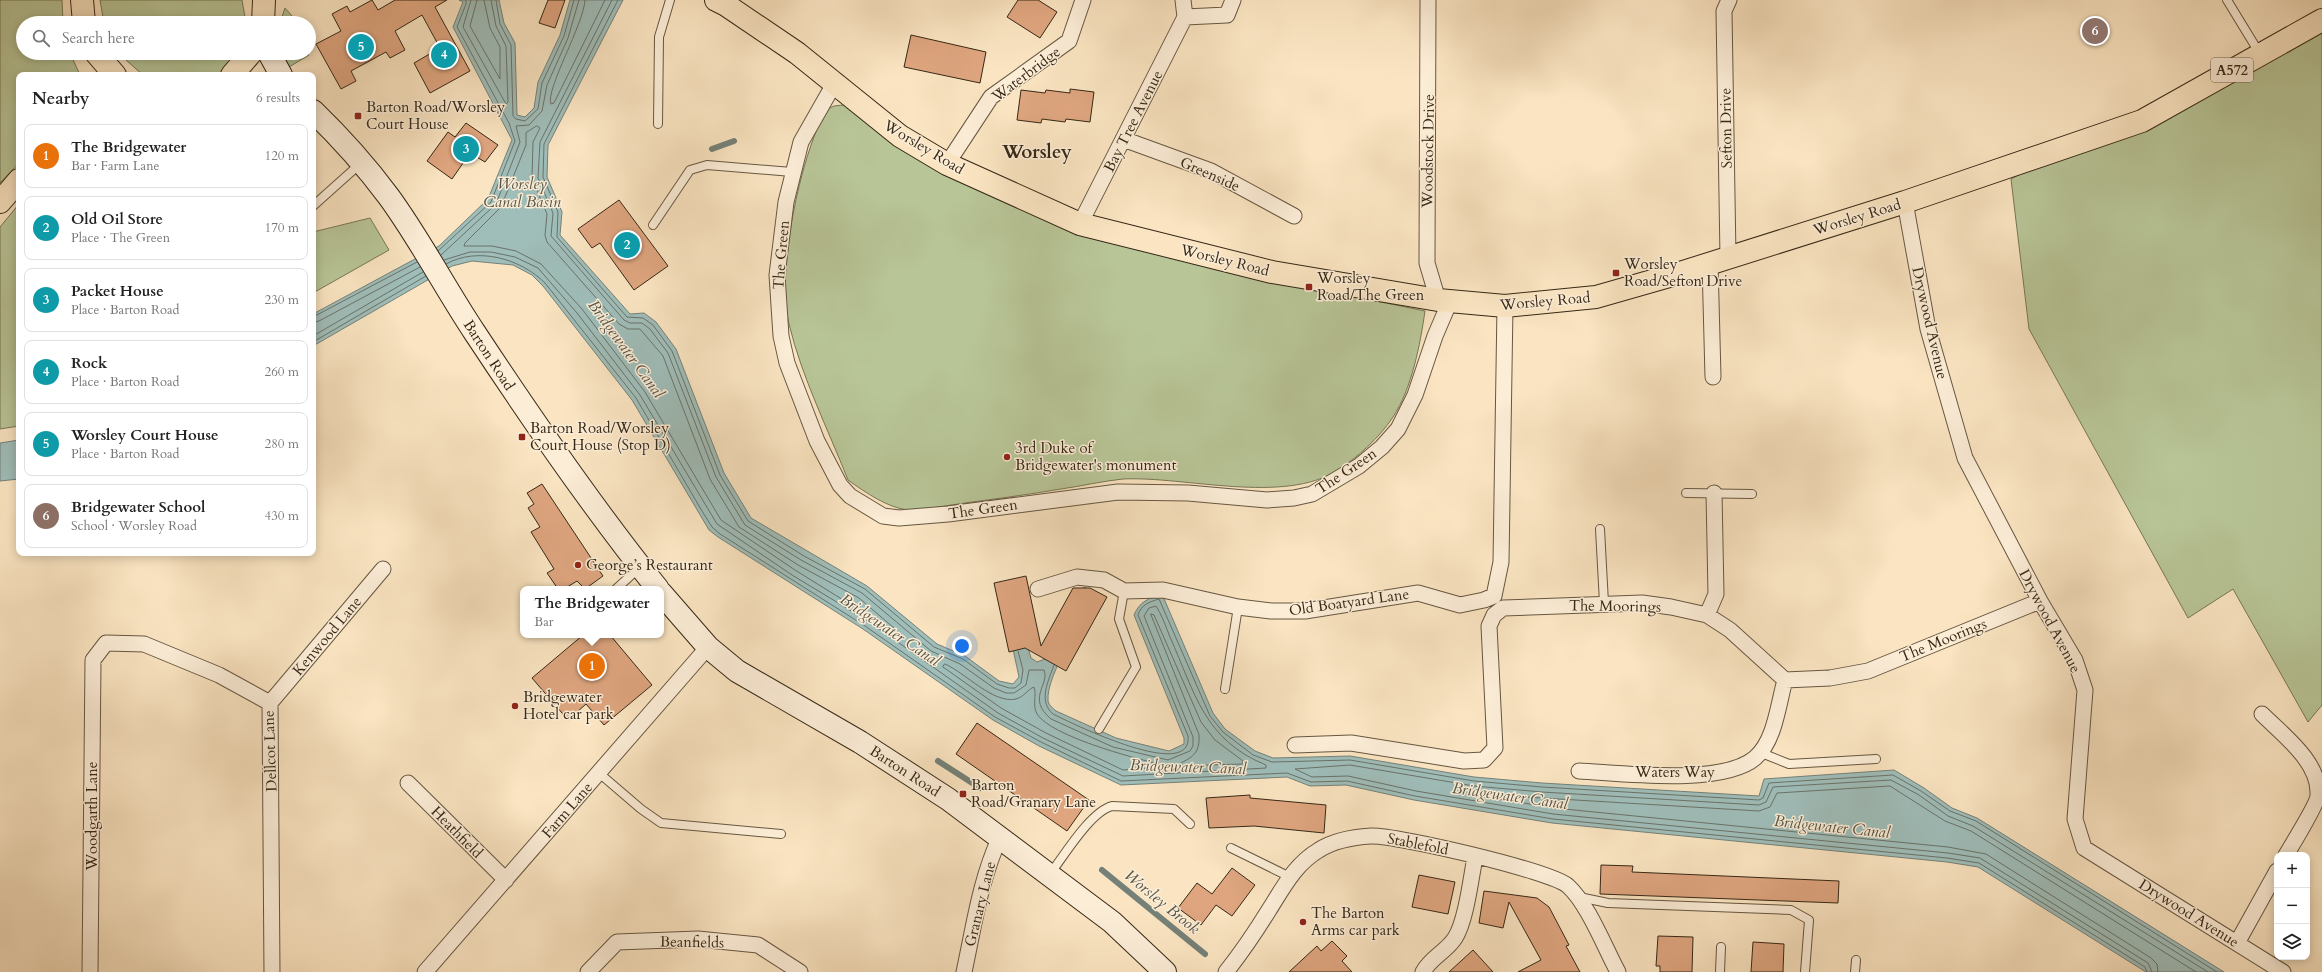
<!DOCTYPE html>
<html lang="en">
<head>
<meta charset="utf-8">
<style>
	:root { --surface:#fff; --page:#f2f2f2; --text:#222; --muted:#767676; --line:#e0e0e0; --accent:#0f766e }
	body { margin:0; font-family:Cardo,serif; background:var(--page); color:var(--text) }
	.controls { position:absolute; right:12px; bottom:12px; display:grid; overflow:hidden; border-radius:8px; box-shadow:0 2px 10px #0003 }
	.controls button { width:36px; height:36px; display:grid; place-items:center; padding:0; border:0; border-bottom:1px solid var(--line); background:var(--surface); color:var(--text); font:20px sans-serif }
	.you { position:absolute; left:962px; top:646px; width:14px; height:14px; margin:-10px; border:3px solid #fff; border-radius:50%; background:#1a73e8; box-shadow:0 0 0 6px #1a73e833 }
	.badge { display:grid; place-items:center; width:26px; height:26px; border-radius:50%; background:var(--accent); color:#fff; font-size:13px; font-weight:700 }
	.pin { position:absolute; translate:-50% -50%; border:2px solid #fff; box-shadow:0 1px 4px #0006 }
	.popup { position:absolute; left:520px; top:586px; width:144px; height:52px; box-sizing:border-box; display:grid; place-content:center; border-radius:8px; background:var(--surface); filter:drop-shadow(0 1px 3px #0005); font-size:13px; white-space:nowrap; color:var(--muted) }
	.popup b { font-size:15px; color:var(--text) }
	.popup::after { content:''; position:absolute; left:50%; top:100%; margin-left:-8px; border:8px solid transparent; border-top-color:var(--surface) }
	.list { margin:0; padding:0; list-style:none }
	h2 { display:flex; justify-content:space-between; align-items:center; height:52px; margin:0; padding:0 16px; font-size:17px }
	h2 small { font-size:13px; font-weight:400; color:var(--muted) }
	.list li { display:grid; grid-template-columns:26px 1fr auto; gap:12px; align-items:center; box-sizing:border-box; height:64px; margin:0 8px 8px; padding:0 8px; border:1px solid var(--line); border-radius:8px }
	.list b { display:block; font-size:15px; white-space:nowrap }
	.list p { margin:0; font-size:13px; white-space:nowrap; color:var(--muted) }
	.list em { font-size:13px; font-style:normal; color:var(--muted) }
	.icon { flex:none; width:22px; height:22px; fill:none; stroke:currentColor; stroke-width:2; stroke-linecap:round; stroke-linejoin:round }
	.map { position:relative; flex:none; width:2322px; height:972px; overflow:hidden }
	.search { position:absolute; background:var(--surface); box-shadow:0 2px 10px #0003; left:16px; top:16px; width:300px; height:44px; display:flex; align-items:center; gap:10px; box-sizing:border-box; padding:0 14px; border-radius:22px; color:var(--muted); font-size:15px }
	.panel { position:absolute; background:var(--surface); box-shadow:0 2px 10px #0003; left:16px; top:72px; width:300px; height:484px; border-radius:8px }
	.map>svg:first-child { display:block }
	.green { fill:#b8c597; stroke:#777656 }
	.water { fill:#9fbdb9; stroke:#758178 }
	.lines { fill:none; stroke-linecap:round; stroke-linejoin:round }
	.shore { stroke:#6a7268; stroke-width:1 }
	.stream { stroke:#758178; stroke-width:6 }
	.building { fill:#dea57f; stroke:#362816 }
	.lane-casing { stroke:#675741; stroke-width:10 }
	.street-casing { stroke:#675741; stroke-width:17 }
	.secondary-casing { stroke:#362816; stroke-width:24 }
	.primary-casing { stroke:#362816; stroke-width:24 }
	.highway-casing { stroke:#362816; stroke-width:24 }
	.lane { stroke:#fcedd7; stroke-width:8 }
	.street { stroke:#fcedd7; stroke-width:15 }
	.secondary { stroke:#fcedd7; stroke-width:22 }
	.primary { stroke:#fae4c1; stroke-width:22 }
	.highway { stroke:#fae4c1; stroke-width:22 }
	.poi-dot { fill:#8f2418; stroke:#fcedd7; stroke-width:1.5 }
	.labels { text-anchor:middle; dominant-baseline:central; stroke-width:3; stroke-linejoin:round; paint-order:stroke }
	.shield { fill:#fcedd7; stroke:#716350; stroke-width:1 }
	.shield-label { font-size:14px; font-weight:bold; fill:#362816 }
	.street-label { font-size:15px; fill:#362816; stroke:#fcedd7 }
	.poi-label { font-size:15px; fill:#362816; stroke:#fcedd7; text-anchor:start }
	.water-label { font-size:16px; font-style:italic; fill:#565547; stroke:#fcedd7 }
	.district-label { font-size:19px; font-weight:bold; fill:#362816; stroke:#fcedd7 }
</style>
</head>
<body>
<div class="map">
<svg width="2322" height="972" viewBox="0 0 2322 972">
	<rect width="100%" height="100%" fill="#fae4c1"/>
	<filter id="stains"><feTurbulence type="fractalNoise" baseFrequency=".005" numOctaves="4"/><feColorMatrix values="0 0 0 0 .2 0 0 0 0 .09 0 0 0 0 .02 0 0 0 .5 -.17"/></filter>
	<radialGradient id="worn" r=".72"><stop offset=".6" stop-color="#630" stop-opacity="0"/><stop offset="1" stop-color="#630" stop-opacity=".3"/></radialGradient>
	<path class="green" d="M0,0H62L63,23H23V53H70L80,75H19V163L0,183Z
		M100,0H242L246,23H104Z
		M285,8L298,23H280Z
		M2322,16V705L2308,722L2233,589L2188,618L2029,329L2011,179Z
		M118,53H240L223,75H143Z
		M282,53H308L309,55L289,67Z
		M843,105L850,107L894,144L1211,267L1425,311C1420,345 1412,388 1393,417C1380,437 1358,457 1338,470C1284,505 1185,476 1123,479C1103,481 1082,486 1061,489C1027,495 993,499 958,504C943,506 926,510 910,510C889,509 865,492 848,480C828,429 802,378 789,324C776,272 800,157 826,110L834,106Z
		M19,204V426L0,429V227Z
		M370,218L389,250L313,293V232Z"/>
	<path class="water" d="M459,0H499L504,23L515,43L517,115L525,117L534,108L538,82L560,35L570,0H623L548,145L547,177L562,212L560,235L630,314L644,313L656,322L676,349L724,473L751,518L867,586L937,644L965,656L999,681L1013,684L1019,677L999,584L1028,648L1031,658L1037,662L1045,659L1084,587L1098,594C1084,619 1046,674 1048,701C1049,706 1053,708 1056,711L1116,738L1169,751L1184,744V738L1134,615C1140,601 1148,599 1162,594L1213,713L1225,729L1255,751L1273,758L1350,756L1474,777L1542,783L1759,796L1764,779L1894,770L1924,788L1952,808L1977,818L2224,972H2146L1978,867L1947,862L1552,823L1414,800L1346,785L1310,786L1287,777L1121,785L1039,746L993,720L863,629L718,537L709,530L699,513L632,400L543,286L532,275L513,265L472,261L452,266L313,346V314L439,246L488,199L512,140L453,27L463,2Z
		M19,440V479L0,481V443Z"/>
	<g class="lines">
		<path class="shore" d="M471,0L463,27L506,104L508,102L506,46L496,26L491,0
			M477,0L470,26L500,79V47L490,28L484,0
			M496,0L500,24L511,45L513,116L516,119L525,121L538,109L542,83L564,36L574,0
			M585,0C584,24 545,90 551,104L554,103L605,0
			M618,0L544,144L543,177L558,212L557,237L627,317L643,318L653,325L672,351L720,475L748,521L804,556L865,589L934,647L963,659L997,684L1009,688H1015L1021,683L1023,670L1018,651
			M537,126L540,128L533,142L532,178L547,214L545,235L547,242L619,324L628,329H640L663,356L710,479L739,527L798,565L859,598L894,628L893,631L795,570L721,520L645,392L582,309L541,264L516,251L492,246H464L465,243L501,207L526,145V133Z
			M438,251L491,202L515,141L509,123L457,27L466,4V0
			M441,255L496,204L520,142L516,126L529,125L542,111L547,85L568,38L579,0
			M444,260L470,252H491L515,257L538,268L577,313L640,395L717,524L792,575L868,621L998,713L1043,738L1123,776L1266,768V765C1204,740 1195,693 1170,637C1166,627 1162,615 1156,606L1149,608L1144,616L1193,737V746L1190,751L1168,760L1113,747L1051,719C1026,698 1050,685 1044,670H1029L1026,685L1014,693H1006L994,688L960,664L931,651L862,593L801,560L745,525L716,477L668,353L650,329L642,323H630L624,320L551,236L553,213L538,178L540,142L612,0
			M446,264C478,246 521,259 545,283L636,398L702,511L712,527L720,534L865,626L995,717L1041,742L1121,781L1287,773L1311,782L1347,781L1415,796L1553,819L1947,858L1979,863L2145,967L2147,972
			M313,317L417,262
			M313,322L319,321L420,267
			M313,336L423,272
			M313,342L426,276
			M1151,614L1154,615L1201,722L1215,740L1243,761L1242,764L1178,766L1179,764C1193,757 1200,753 1199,735Z
			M945,664C966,673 993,704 1016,699C1024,697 1028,689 1034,687C1037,695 1032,705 1037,714C1051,736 1133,758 1159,764L1161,767L1123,770L1046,733L1001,708L943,667Z
			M1054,665C1048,682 1038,701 1053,714C1071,723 1193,783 1188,736L1138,615C1141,605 1149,602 1159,599L1210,716L1223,732L1253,755L1272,762L1350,760L1474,781L1542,787L1759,800L1763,798L1769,783L1893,775L1921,791L1950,811L1976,821L2217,972
			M2152,972L2148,963L1980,858L1948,853L1553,814L1416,791L1348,776L1312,777L1295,769L1350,765L1474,786L1542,792L1759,805L1766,802L1773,787L1891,780L1919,795L1948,816L1973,826L2208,972
			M2158,972L2157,964L2151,958L1986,854L1948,847L1554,808L1493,798L1492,795L1759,811L1770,807L1777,793L1890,786L1945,821L1971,831L2196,972"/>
		<path class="stream" d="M712,149L734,141
			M938,761L980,788
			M1102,870L1205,954"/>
	</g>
	<path class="building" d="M372,0L378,10L395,0H447L435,7L470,71L430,93L414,63L440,48L422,15L395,31L405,50L390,58L386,52L351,71L356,81L341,89L316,44L341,31L332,14L347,6L350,12Z
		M548,0H565L555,28L539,23Z
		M1018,0H1038L1057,12L1040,38L1007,17Z
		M911,35L986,52L980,83L904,67Z
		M1070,89L1094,92L1090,122L1066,119L1065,122L1042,119L1041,123L1017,120L1021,90L1045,93L1046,90L1070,93Z
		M466,123L498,145L485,162L470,153L452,179L427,161L448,132L455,137Z
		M619,200L668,266L634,290L600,243L592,248L578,229Z
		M542,484L603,576L585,589L577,581L564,589H558L547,573L554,569L531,532L540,527L528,508L534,504L527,493Z
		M1026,576L1041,646L1073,588H1090L1107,597L1066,671L1025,648L1009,652L994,583Z
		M583,635H610L652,685L604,725L586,704L568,720L532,678Z
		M977,723L1089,800L1067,831L956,754Z
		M1250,795V798L1326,805L1324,833L1254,826L1209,828L1206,798Z
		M1601,865L1633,866L1632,872L1839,881L1838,903L1600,894Z
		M1232,868L1255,885L1232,916L1216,905L1201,925L1178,908L1197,883L1212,894Z
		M1419,875L1455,882L1448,914L1412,907Z
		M1484,891L1537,898L1549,907L1569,945L1566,946L1580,972H1518L1541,960L1509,902L1503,928L1479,923Z
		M1658,936L1693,937L1692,972H1660V966H1656Z
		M1332,941L1347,956L1342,961L1352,972H1289L1317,946L1321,951Z
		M1753,942L1784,944L1783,972H1751Z
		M1473,950L1493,972H1449Z"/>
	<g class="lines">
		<g class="lane-casing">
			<path id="lane" d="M2227,0L2260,54
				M658,124L659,37L670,0
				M313,206L361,163
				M653,225L690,170L707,165L792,172
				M1686,493L1752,494
				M1600,529L1604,603
				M616,589L640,567
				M1225,689L1238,607
				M1099,729L1136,667L1119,619L1124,591
				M1759,752L1789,764L1876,759
				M599,773L641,809L661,823L781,834
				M1231,848L1290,877
				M1050,874C1064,856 1090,812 1112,806L1174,809L1190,824
				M1579,897L1608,903L1791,910L1809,920L1805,972
				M1720,972L1721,947
				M1855,972L1856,960"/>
		</g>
		<g class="street-casing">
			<path id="street" d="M1428,0L1427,263L1438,300
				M1185,17L1227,15L1233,0
				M834,84L801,142L786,202L777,275L781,336L787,363L817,441L840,485L850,496L883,516L899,518L948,514L1118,492L1188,493L1267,500L1294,498L1312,494L1359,466L1382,447L1398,429L1415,395L1435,336L1450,301
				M1123,139L1211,171L1294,216
				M947,164L991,97L1069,41L1083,0
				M1905,202L1928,329L1965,458L2040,601L2075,660L2085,690L2075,819L2084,848L2283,972
				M1080,224L1185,17L1183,0
				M1728,257L1724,11L1729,0
				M1710,263L1713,377
				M1038,589L1077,577L1104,580L1124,591L1163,590L1238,607L1271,611H1305L1418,593L1460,605L1484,600L1494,596L1501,562L1505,306
				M1707,615L1716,594L1714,493
				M270,703L383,569
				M2262,714C2283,735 2320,762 2318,795C2318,803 2292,845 2286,855
				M1295,745L1351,743L1464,761L1484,760L1495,748L1489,626L1494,615L1503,608L1642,603L1671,607L1707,615L1730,630L1785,680L1830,678L1868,671L2040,601
				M1579,771C1621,773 1722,786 1755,758C1775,741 1778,705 1785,680
				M408,783L506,880
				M2237,943L2277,871
				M90,972L93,660L106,643L144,644L219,675L270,703L272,972
				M425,972L708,647
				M588,972L617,942L698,939L758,945L800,972
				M964,972C974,926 980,880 1000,837
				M1226,972C1242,952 1256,931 1269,910C1283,888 1295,864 1319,850C1333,841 1354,837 1371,836C1397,835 1551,871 1568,886C1588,904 1605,948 1618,972
				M1423,972C1431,957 1446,952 1455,938C1466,921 1471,878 1475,857"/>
		</g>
		<g class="secondary-casing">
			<path id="secondary" d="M269,53L281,75
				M313,111C341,138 366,166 389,197C421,241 445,288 475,333C533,421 592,507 658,589
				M661,593L708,647L737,671L860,742L948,799L1112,922L1165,972"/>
		</g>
		<g class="primary-casing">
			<path id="primary" d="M716,0L726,5L797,53L900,136L947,164L1080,224L1272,272L1438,300L1505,306L1596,297L1680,273L1905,202L2142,121L2322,20"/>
		</g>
		<g class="highway-casing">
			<path id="highway" d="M82,0L84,23
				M263,23L264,0
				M96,53L115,75
				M232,75L251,53
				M0,202L19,180"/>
		</g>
		<use href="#lane" class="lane"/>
		<use href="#street" class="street"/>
		<use href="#secondary" class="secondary"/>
		<use href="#primary" class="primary"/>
		<use href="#highway" class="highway"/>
	</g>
	<g class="poi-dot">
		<rect x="354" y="112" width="8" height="8" rx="2"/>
		<rect x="1612" y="269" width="8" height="8" rx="2"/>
		<rect x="1305" y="283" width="8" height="8" rx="2"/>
		<rect x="518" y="433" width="8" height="8" rx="2"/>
		<circle cx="1007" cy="457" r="4"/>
		<circle cx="578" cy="565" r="4"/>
		<circle cx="515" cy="706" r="4"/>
		<rect x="959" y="790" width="8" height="8" rx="2"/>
		<circle cx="1303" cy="922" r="4"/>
	</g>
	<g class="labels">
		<rect class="shield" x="2211" y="58" width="42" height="24" rx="3"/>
		<g class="shield-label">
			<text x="2232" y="70">A572</text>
		</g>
		<g class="street-label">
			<text transform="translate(1026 74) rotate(-37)">Waterbridge</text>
			<text transform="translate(1133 121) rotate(-63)">Bay Tree Avenue</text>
			<text transform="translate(1726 128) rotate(-91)">Sefton Drive</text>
			<text transform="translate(924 147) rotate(31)">Worsley Road</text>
			<text transform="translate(1428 151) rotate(-89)">Woodstock Drive</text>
			<text transform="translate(1210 174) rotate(24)">Greenside</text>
			<text transform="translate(1857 217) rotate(-17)">Worsley Road</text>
			<text transform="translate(781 255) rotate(-85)">The Green</text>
			<text transform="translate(1225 260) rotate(14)">Worsley Road</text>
			<text transform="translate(1545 301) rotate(-5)">Worsley Road</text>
			<text transform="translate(1930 323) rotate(77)">Drywood Avenue</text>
			<text transform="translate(489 355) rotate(57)">Barton Road</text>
			<text transform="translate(1346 471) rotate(-34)">The Green</text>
			<text transform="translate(983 509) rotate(-8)">The Green</text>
			<text transform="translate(1349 602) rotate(-8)">Old Boatyard Lane</text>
			<text transform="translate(1615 606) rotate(1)">The Moorings</text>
			<text transform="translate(2050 621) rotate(62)">Drywood Avenue</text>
			<text transform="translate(327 636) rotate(-50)">Kenwood Lane</text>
			<text transform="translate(1943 640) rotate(-22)">The Moorings</text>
			<text transform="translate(270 751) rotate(-92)">Dellcot Lane</text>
			<text transform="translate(905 771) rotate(33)">Barton Road</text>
			<text x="1675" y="772">Waters Way</text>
			<text transform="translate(567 810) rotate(-49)">Farm Lane</text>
			<text transform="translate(92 816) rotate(-90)">Woodgarth Lane</text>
			<text transform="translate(457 832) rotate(45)">Heathfield</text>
			<text transform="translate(1418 844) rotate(11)">Stablefold</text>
			<text transform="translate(980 904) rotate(-76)">Granary Lane</text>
			<text transform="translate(2189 913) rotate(32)">Drywood Avenue</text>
			<text transform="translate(692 942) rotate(1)">Beanfields</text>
		</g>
		<g class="poi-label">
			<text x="366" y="107">Barton Road/Worsley<tspan x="366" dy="17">Court House</tspan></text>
			<text x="1624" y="264">Worsley<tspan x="1624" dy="17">Road/Sefton Drive</tspan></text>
			<text x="1317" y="278">Worsley<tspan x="1317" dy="17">Road/The Green</tspan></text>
			<text x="530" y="428">Barton Road/Worsley<tspan x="530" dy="17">Court House (Stop D)</tspan></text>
			<text x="1015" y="448">3rd Duke of<tspan x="1015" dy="17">Bridgewater's monument</tspan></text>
			<text x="586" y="565">George’s Restaurant</text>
			<text x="523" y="697">Bridgewater<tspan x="523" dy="17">Hotel car park</tspan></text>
			<text x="971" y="785">Barton<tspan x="971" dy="17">Road/Granary Lane</tspan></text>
			<text x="1311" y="913">The Barton<tspan x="1311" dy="17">Arms car park</tspan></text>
		</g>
		<g class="water-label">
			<text x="522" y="184">Worsley<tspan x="522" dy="18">Canal Basin</tspan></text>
			<text transform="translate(626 349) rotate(54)">Bridgewater Canal</text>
			<text transform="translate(890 630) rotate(34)">Bridgewater Canal</text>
			<text transform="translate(1188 767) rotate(2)">Bridgewater Canal</text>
			<text transform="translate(1510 796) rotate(8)">Bridgewater Canal</text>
			<text transform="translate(1832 827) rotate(6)">Bridgewater Canal</text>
			<text transform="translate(1162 902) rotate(39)">Worsley Brook</text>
		</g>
		<g class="district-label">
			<text x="1037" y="152">Worsley</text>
		</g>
	</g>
	<rect width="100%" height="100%" filter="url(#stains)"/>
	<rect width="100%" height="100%" fill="url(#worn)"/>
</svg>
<div class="controls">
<button>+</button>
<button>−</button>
<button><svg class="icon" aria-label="layers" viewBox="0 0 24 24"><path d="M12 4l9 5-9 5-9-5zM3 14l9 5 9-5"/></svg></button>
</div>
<div class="you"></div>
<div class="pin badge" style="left:592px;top:666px;background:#e8710a">1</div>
<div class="popup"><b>The Bridgewater</b>Bar</div>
<div class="pin badge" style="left:627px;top:245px;background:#0f9aa8">2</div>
<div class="pin badge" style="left:466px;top:149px;background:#0f9aa8">3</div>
<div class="pin badge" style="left:444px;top:55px;background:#0f9aa8">4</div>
<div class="pin badge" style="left:361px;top:47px;background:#0f9aa8">5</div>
<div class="pin badge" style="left:2095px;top:31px;background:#8d6e63">6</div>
<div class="search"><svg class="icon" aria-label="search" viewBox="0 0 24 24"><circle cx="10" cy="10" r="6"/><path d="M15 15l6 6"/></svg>Search here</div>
<section class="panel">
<h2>Nearby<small>6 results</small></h2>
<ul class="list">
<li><span class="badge" style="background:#e8710a">1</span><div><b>The Bridgewater</b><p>Bar · Farm Lane</p></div><em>120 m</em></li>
<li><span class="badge" style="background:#0f9aa8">2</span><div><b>Old Oil Store</b><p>Place · The Green</p></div><em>170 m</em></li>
<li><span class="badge" style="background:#0f9aa8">3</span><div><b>Packet House</b><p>Place · Barton Road</p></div><em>230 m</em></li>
<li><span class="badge" style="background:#0f9aa8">4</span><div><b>Rock</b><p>Place · Barton Road</p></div><em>260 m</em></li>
<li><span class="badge" style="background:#0f9aa8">5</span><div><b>Worsley Court House</b><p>Place · Barton Road</p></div><em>280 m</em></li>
<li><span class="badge" style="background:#8d6e63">6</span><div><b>Bridgewater School</b><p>School · Worsley Road</p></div><em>430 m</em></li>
</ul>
</section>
</div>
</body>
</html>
